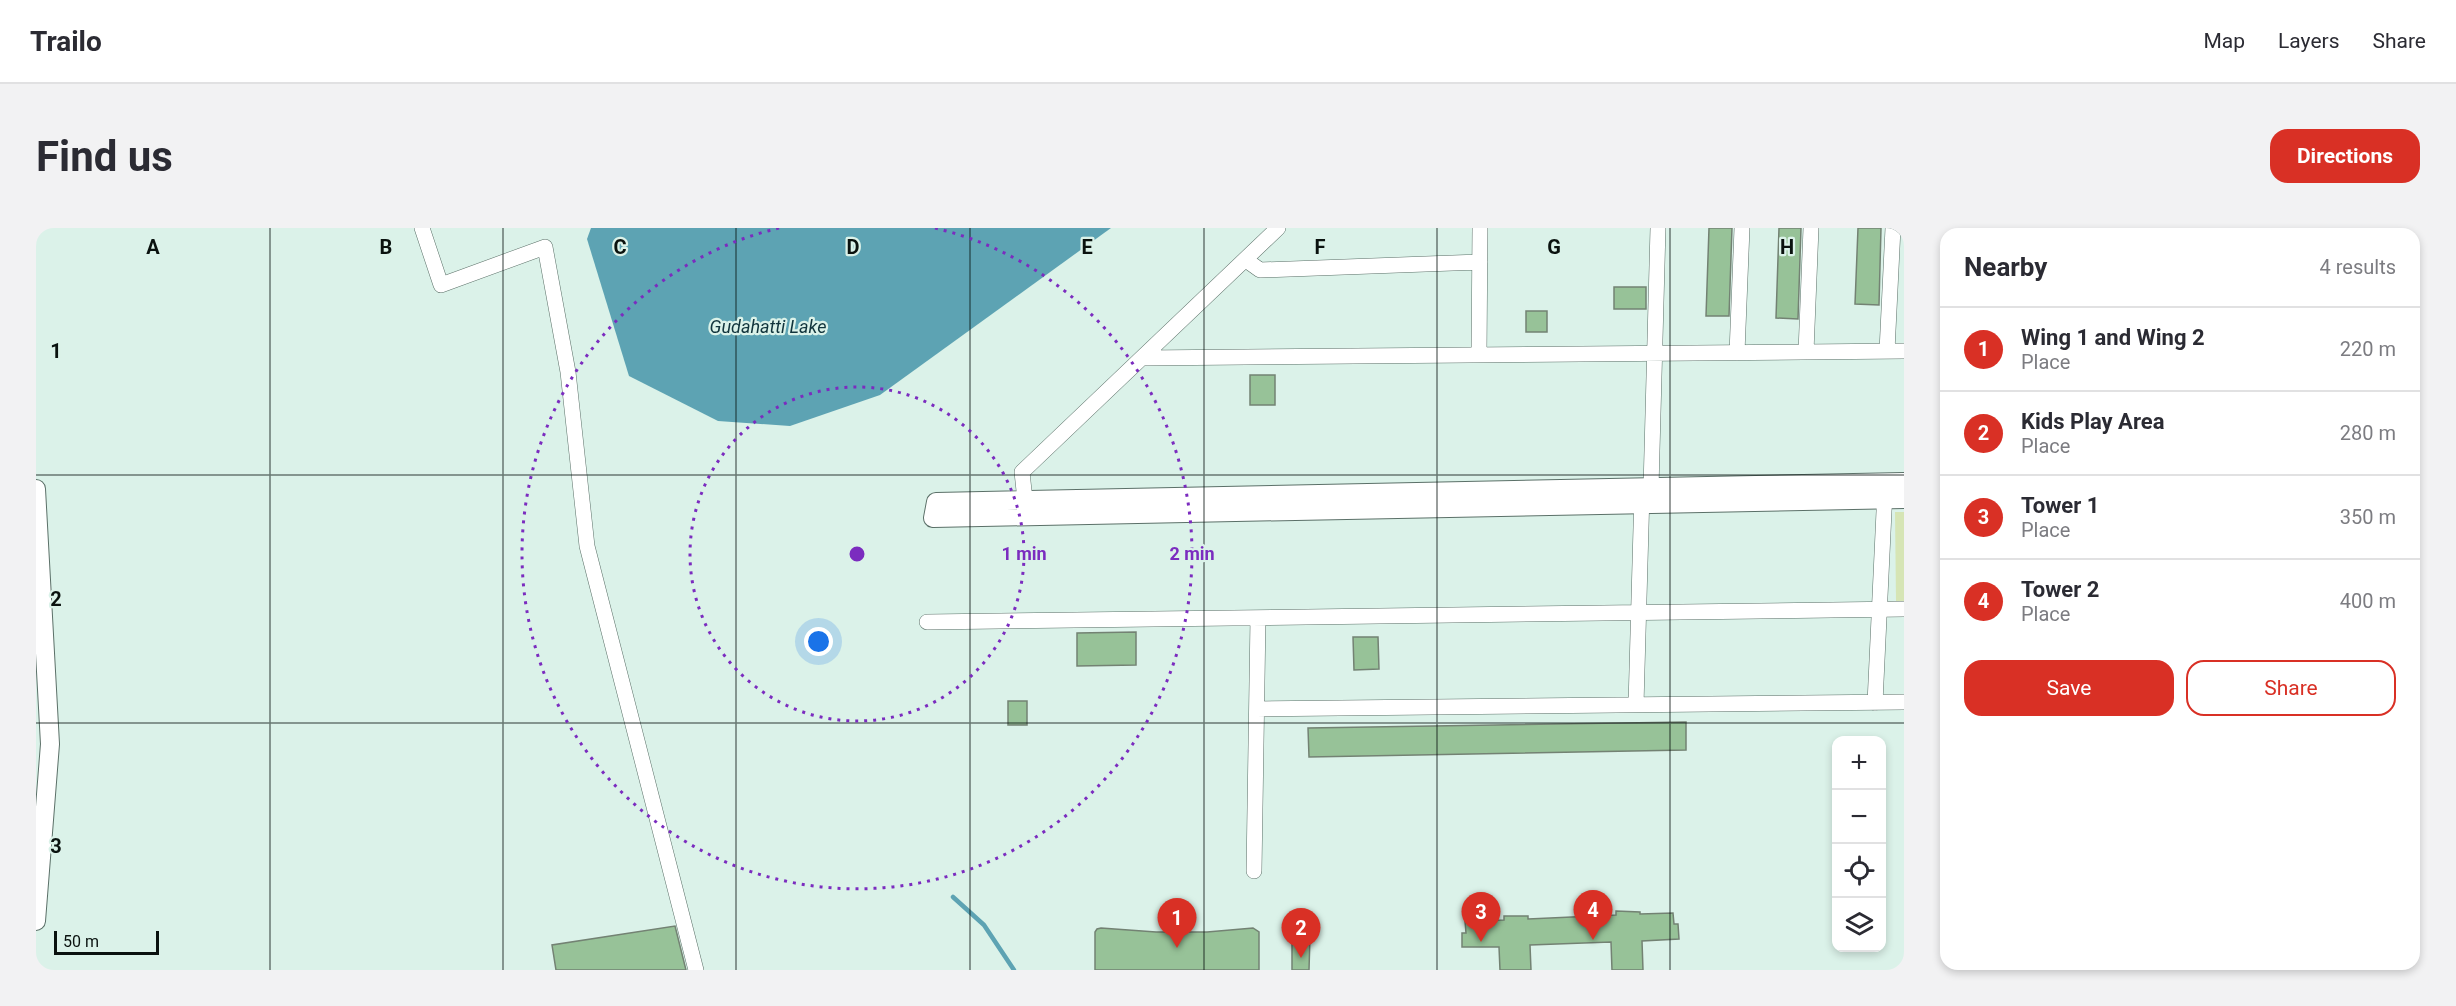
<!DOCTYPE html>
<html lang="en">
<head>
<meta charset="utf-8">
<style>
	:root { --surface:#fff; --page:#f2f2f3; --text:#2b2b33; --muted:#7c7c81; --line:#e1e1e2; --accent:#d93025 }
	body { margin:0; font-family:Roboto,sans-serif; background:var(--page); color:var(--text) }
	.controls { position:absolute; right:18px; bottom:18px; display:grid; overflow:hidden; border-radius:12px; box-shadow:0 3px 9px #0003 }
	.controls button { width:54px; height:54px; display:grid; place-items:center; padding:0; border:0; border-bottom:2px solid var(--line); background:var(--surface); color:var(--text); font:30px sans-serif }
	.scale { position:absolute; left:18px; bottom:15px; width:105px; box-sizing:border-box; padding-left:6px; border:3px solid #0a120f; border-top:0; font-size:16px; line-height:21px; white-space:nowrap; color:#0a120f; -webkit-text-stroke:4px #dbf2e9; paint-order:stroke }
	.you { position:absolute; left:783px; top:414px; width:21px; height:21px; margin:-15px; border:4px solid #fff; border-radius:50%; background:#1a73e8; box-shadow:0 0 0 9px #1a73e833 }
	.badge { display:grid; place-items:center; width:39px; height:39px; border-radius:50%; background:var(--accent); color:#fff; font-size:20px; font-weight:700 }
	.pin { position:absolute; translate:-50% -50px; filter:drop-shadow(0 2px 3px #0008) }
	.pin::after { content:''; position:absolute; top:32px; width:21px; height:18px; background:inherit; clip-path:polygon(0 0,100% 0,50% 100%) }
	.list { margin:0; padding:0; list-style:none }
	h2 { display:flex; justify-content:space-between; align-items:center; height:78px; margin:0; padding:0 24px; font-size:26px }
	h2 small { font-size:20px; font-weight:400; color:var(--muted) }
	.list li { display:grid; grid-template-columns:39px 1fr auto; gap:18px; align-items:center; box-sizing:border-box; height:84px; padding:0 24px; border-top:2px solid var(--line) }
	.list b { display:block; font-size:22px; white-space:nowrap }
	.list p { margin:0; font-size:20px; white-space:nowrap; color:var(--muted) }
	.list em { font-size:20px; font-style:normal; color:var(--muted) }
	.actions { display:flex; gap:12px; padding:18px 24px }
	.actions a { flex:1; padding:14px 0; border:2px solid var(--accent); border-radius:18px; text-align:center; font-size:21px; color:var(--accent) }
	.actions .main { background:var(--accent); color:#fff }
	.icon { flex:none; width:33px; height:33px; fill:none; stroke:currentColor; stroke-width:2; stroke-linecap:round; stroke-linejoin:round }
	.map { position:relative; flex:none; width:1868px; height:742px; overflow:hidden; border-radius:18px }
	header { display:flex; align-items:center; gap:36px; box-sizing:border-box; height:84px; padding:0 30px; background:var(--surface); border-bottom:2px solid var(--line) }
	header strong { font-size:28px }
	nav { display:flex; gap:33px; margin-inline-start:auto; font-size:21px }
	.intro { display:flex; align-items:center; justify-content:space-between; box-sizing:border-box; height:144px; padding:0 36px }
	h1 { margin:0; font-size:42px }
	.button { padding:15px 27px; border-radius:18px; background:var(--accent); color:#fff; font-size:21px; font-weight:700 }
	main { display:flex; gap:36px; padding:0 36px }
	aside { flex:1; background:var(--surface); border-radius:18px; box-shadow:0 3px 9px #0003 }
	.map>svg:first-child { display:block }
	.green { fill:#d6e5b5 }
	.water { fill:#5da3b3 }
	.lines { fill:none; stroke-linecap:round; stroke-linejoin:round }
	.stream { stroke:#5da3b3; stroke-width:4.5 }
	.building { fill:#97c298; stroke:#738273; stroke-width:1.5 }
	.minor-casing { stroke:#5b7068; stroke-width:16 }
	.tertiary-casing { stroke:#5b7068; stroke-width:20 }
	.minor { stroke:#fff; stroke-width:15 }
	.tertiary { stroke:#fff; stroke-width:18 }
	.grid { fill:none; stroke:#0a120f; stroke-width:1.5; stroke-opacity:0.55 }
	.ring { fill:none; stroke:#7b2cbf; stroke-width:3; stroke-dasharray:3 6 }
	.labels { text-anchor:middle; dominant-baseline:central; stroke-width:4.5; stroke-linejoin:round; paint-order:stroke }
	.water-label { font-size:18px; font-style:italic; fill:#11343c; stroke:#dbf2e9 }
	.grid-label { font-size:20px; text-anchor:middle; font-weight:bold; fill:#0a120f; stroke:#dbf2e9; stroke-width:4.5; stroke-linejoin:round; paint-order:stroke }
	.centre { fill:#7b2cbf; stroke:#dbf2e9; stroke-width:3 }
	.ring-label { font-size:18px; text-anchor:middle; font-weight:bold; fill:#7b2cbf; stroke:#dbf2e9; stroke-width:4.5; stroke-linejoin:round; paint-order:stroke }
</style>
</head>
<body>
<header>
<strong>Trailo</strong>
<nav><a>Map</a><a>Layers</a><a>Share</a></nav>
</header>
<div class="intro"><h1>Find us</h1><a class="button">Directions</a></div>
<main>
<div class="map">
<svg width="1868" height="742" viewBox="0 0 1868 742">
	<rect width="100%" height="100%" fill="#dbf2e9"/>
	<path class="green" d="M1859,284H1868V373H1860Z"/>
	<path class="water" d="M555,0H1075L844,167L754,198L682,193L593,148L551,11Z"/>
	<g class="lines">
		<path class="stream" d="M917,669L948,697L978,742"/>
	</g>
	<path class="building" d="M1673,0H1696L1693,88H1670Z
		M1743,0H1765L1762,91L1740,90Z
		M1822,0H1845L1843,77L1819,76Z
		M1578,59H1610V81H1578Z
		M1490,83H1511V104H1490Z
		M1214,147H1239V177H1214Z
		M1100,404V437L1041,438V405Z
		M1317,409H1342L1343,441L1318,442Z
		M972,473H991V497H972Z
		M1650,494V522L1273,529L1272,500Z
		M1580,683L1604,684V686L1637,685L1638,696H1642L1643,711L1606,713L1607,742H1576L1575,714L1494,717L1495,742H1464L1463,719H1426V705H1430L1429,693L1468,692V688H1492V691L1580,687Z
		M639,698L650,742H520L516,717Z
		M1065,700L1120,704H1171L1217,700L1223,704V742H1059V704L1061,701Z
		M1256,708H1274L1273,742H1256Z"/>
	<g class="lines">
		<g class="minor-casing">
			<path id="minor" d="M386,0L405,57L509,19L532,144L551,318L660,742
				M1210,32L1224,42L1444,34
				M1851,123L1857,0
				M1770,124L1775,0
				M1701,125L1706,0
				M1443,127L1444,0
				M1107,130L1868,123
				M1615,260L1622,0
				M989,272L986,244L1242,0
				M891,394L1868,381
				M1839,475L1849,262
				M1600,477L1606,264
				M1221,481L1868,474
				M1218,643L1222,390"/>
		</g>
		<g class="tertiary-casing">
			<path id="tertiary" d="M1868,254L900,274L897,290L1868,271
				M0,261L14,516L0,693"/>
		</g>
		<use href="#minor" class="minor"/>
		<use href="#tertiary" class="tertiary"/>
	</g>
	<path class="grid" d="M234,0V742M467,0V742M700,0V742M934,0V742M1168,0V742M1401,0V742M1634,0V742M0,247H1868M0,495H1868"/>
	<g class="ring">
		<circle cx="821" cy="326" r="167"/>
		<path d="M899 0A335 335 0 1 1 743 0"/>
	</g>
	<g class="labels">
		<g class="water-label">
			<text x="732" y="98">Gudahatti Lake</text>
		</g>
	</g>
	<g class="grid-label">
		<text x="117" y="26">A</text>
		<text x="350" y="26">B</text>
		<text x="584" y="26">C</text>
		<text x="817" y="26">D</text>
		<text x="1051" y="26">E</text>
		<text x="1284" y="26">F</text>
		<text x="1518" y="26">G</text>
		<text x="1751" y="26">H</text>
		<text x="20" y="130">1</text>
		<text x="20" y="378">2</text>
		<text x="20" y="625">3</text>
	</g>
	<circle cx="821" cy="326" r="9" class="centre"/>
	<g class="ring-label">
		<text x="988" y="332">1 min</text>
		<text x="1156" y="332">2 min</text>
	</g>
</svg>
<div class="controls">
<button>+</button>
<button>−</button>
<button><svg class="icon" aria-label="locate" viewBox="0 0 24 24"><circle cx="12" cy="12" r="6"/><path d="M12 2v4M12 18v4M2 12h4M18 12h4"/></svg></button>
<button><svg class="icon" aria-label="layers" viewBox="0 0 24 24"><path d="M12 4l9 5-9 5-9-5zM3 14l9 5 9-5"/></svg></button>
</div>
<div class="scale">50 m</div>
<div class="you"></div>
<div class="pin badge" style="left:1141px;top:720px">1</div>
<div class="pin badge" style="left:1265px;top:730px">2</div>
<div class="pin badge" style="left:1445px;top:714px">3</div>
<div class="pin badge" style="left:1557px;top:712px">4</div>
</div>
<aside>
<h2>Nearby<small>4 results</small></h2>
<ul class="list">
<li><span class="badge">1</span><div><b>Wing 1 and Wing 2</b><p>Place</p></div><em>220 m</em></li>
<li><span class="badge">2</span><div><b>Kids Play Area</b><p>Place</p></div><em>280 m</em></li>
<li><span class="badge">3</span><div><b>Tower 1</b><p>Place</p></div><em>350 m</em></li>
<li><span class="badge">4</span><div><b>Tower 2</b><p>Place</p></div><em>400 m</em></li>
</ul>
<div class="actions"><a class="main">Save</a><a>Share</a></div>
</aside>
</main>
</body>
</html>
